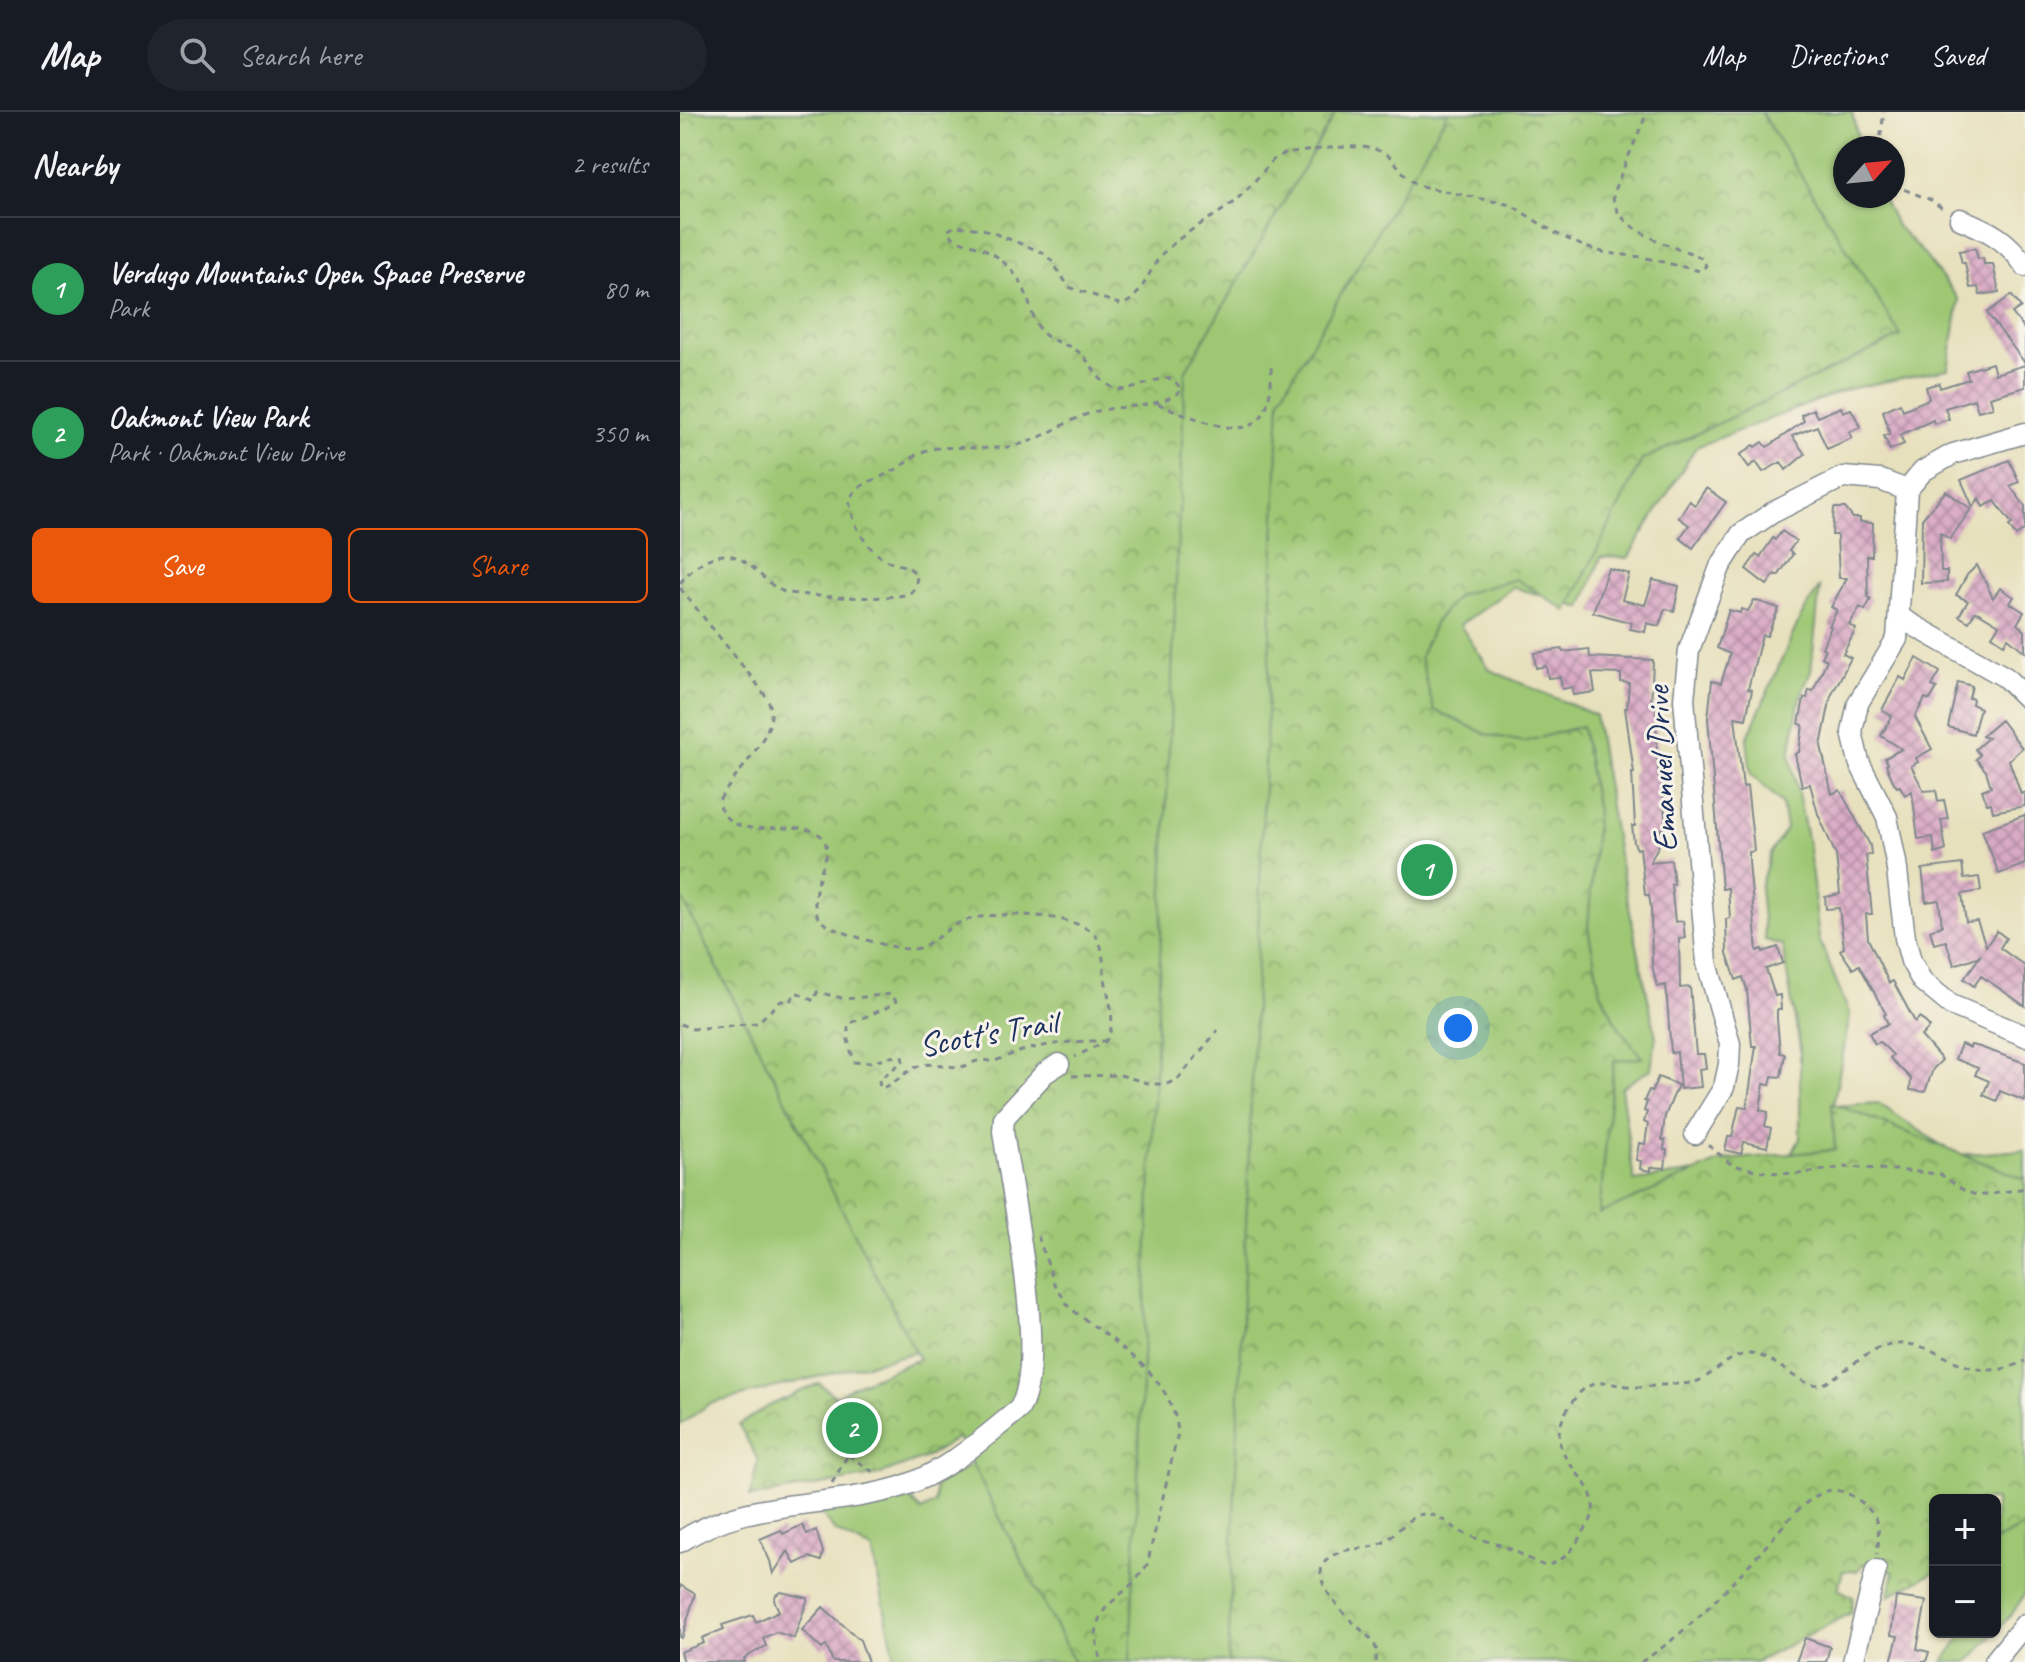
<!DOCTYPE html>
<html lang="en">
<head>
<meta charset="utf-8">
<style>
	:root { --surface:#171b24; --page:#20242c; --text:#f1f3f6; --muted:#9ea1a6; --line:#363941; --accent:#ea580c }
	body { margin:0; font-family:Caveat,sans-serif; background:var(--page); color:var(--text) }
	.controls { position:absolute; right:24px; bottom:24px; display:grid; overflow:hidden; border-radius:12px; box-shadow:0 2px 6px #0004 }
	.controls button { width:72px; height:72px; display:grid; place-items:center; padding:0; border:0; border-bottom:2px solid var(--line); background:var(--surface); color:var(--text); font:40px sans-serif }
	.compass { position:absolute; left:1153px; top:24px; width:72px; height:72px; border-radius:50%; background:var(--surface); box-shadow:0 2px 6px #0004; rotate:63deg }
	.you { position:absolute; left:778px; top:916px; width:28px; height:28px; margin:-20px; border:6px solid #fff; border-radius:50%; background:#1a73e8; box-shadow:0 0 0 12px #1a73e833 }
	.badge { display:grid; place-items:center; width:52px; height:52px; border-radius:50%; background:var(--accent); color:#fff; font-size:26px; font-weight:700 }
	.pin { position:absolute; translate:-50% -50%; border:4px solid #fff; box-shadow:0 2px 8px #0006 }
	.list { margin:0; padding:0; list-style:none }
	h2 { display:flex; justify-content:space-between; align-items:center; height:104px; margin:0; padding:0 32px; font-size:34px }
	h2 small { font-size:26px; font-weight:400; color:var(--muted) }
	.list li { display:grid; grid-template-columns:52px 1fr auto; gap:24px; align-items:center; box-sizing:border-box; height:144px; padding:0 32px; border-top:2px solid var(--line) }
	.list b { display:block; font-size:30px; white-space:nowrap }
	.list p { margin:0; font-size:26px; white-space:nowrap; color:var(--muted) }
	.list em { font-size:26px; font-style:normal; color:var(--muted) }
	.actions { display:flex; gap:16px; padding:24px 32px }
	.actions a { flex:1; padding:18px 0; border:2px solid var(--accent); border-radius:12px; text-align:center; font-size:28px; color:var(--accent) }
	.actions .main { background:var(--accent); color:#fff }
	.icon { flex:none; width:44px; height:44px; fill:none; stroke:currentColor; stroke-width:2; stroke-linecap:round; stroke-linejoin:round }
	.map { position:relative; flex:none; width:1345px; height:1550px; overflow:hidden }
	header { display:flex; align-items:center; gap:48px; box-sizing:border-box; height:112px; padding:0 40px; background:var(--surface); border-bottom:2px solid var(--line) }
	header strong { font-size:38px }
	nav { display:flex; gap:44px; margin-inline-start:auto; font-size:28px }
	.search { width:560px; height:72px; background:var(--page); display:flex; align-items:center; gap:20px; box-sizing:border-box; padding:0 28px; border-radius:44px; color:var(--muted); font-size:30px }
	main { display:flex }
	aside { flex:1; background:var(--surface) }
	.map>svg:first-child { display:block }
	.grass { fill:#9ec773; stroke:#5c7b68; stroke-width:2 }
	.park { fill:url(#park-crowns); stroke:#5c7b68; stroke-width:2 }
	.building { fill:url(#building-cross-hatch) }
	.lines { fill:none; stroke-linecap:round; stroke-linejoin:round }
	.minor-casing { stroke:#81888d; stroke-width:23 }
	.path { stroke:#81888d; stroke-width:3; stroke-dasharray:6 6; stroke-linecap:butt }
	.minor { stroke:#fff; stroke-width:20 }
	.labels { text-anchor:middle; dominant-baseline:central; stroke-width:6; stroke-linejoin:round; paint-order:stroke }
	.street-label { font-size:34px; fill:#1b2f5e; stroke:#f7f3e8 }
</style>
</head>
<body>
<header>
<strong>Map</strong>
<div class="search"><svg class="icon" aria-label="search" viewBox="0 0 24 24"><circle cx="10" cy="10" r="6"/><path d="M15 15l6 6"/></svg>Search here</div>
<nav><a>Map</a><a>Directions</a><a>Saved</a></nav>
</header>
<main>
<aside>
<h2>Nearby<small>2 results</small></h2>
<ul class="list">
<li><span class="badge" style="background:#2e9e5b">1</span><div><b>Verdugo Mountains Open Space Preserve</b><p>Park</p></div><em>80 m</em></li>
<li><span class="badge" style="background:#2e9e5b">2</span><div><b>Oakmont View Park</b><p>Park · Oakmont View Drive</p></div><em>350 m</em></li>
</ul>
<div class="actions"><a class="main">Save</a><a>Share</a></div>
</aside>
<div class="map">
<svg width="1345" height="1550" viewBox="0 0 1345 1550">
	<defs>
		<pattern id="park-crowns" width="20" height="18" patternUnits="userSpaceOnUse" patternTransform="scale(2)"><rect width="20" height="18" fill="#9ec773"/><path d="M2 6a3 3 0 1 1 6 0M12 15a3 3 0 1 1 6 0" fill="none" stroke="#80a262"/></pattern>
		<pattern id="building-cross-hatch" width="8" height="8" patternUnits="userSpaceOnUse" patternTransform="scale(2)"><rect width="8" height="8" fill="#daaac5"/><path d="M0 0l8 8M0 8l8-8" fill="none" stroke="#b08ba3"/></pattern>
	</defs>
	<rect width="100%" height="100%" fill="#f7f3e8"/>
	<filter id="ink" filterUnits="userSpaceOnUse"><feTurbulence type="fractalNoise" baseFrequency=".0125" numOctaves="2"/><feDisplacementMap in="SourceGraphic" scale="16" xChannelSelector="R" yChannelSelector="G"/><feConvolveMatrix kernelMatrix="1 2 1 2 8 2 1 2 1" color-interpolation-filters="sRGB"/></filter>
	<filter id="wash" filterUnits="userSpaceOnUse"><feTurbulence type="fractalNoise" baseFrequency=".006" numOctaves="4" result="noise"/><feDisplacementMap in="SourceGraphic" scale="32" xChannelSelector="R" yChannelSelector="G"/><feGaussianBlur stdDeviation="1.8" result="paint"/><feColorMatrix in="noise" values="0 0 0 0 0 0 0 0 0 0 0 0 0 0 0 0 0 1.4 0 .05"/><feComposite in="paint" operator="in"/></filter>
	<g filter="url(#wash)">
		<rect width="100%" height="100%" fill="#e7e0bc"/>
		<path class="grass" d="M0,0H1172L1180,36H1165V84H1202L1216,113L1242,140L1279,188L1268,257L1168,277L1016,335L948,446L921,445L902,496L833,475L780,513L810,558L915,603L937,737L976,925L971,957L941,976L954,1069L1022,1059L1096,1069L1120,1027V936L1102,833L1085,828L1080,776L1090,742L1106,717L1102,691L1071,662L1067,627L1120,506L1140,474L1131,559L1120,585L1110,642L1129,736L1139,827L1170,903L1153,994L1198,991L1276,1043L1345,1038V1482L1332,1502L1288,1550H1263L1279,1528L1281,1520H1315V1388L1290,1314L892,1550H216L192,1438L155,1419L139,1399L228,1384L241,1399L255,1392V1374L307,1344L236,1240L29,1292L0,1313Z"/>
		<path class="park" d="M0,0H656L505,260L450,1550H394L278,1325L249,1344L199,1363L70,1385L78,1348L59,1313L89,1294L139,1271L156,1285L171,1275L239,1247L0,783Z
			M768,0H1081L1221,224L962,348L887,499L836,467L778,483L755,510L740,545L754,598L806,622L843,630L902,614L917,700L908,816L920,878L936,911L962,946L934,949L919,1102L1043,1048L1155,1038L1152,991L1345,1067V1414L1315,1429V1388H1255V1460L1209,1484L1214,1460L1183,1452L1177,1459H1163L1158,1477L1173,1485L1171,1501L1076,1550H548L600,286Z"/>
		<g id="blocks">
			<path class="building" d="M1295,136L1298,147L1303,146L1304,152H1313L1319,180L1300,183L1298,175L1290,176L1285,151H1282L1279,139Z
				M1331,183L1341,195L1332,201L1345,218V251L1307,201Z
				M1312,251L1315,262L1345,253V275L1310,285L1313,295L1298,299L1294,287L1265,296L1269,307L1254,312L1253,308L1220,323L1224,332L1210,338L1204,324L1210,322L1203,299L1220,291L1223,298L1249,287L1246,275L1259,271L1260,276L1289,267L1286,259Z
				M1161,295L1163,300L1171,297L1181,315L1169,320L1172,326L1147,337L1137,314L1112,324L1125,342L1106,358L1101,350L1083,360L1076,350L1069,355L1060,343L1074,333L1076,335L1083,330L1087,335L1092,332L1124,309L1121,303L1133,297L1137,305Z
				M1329,348L1339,370L1330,374L1345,394V417L1336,424L1329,414L1332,412L1315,389L1303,395L1299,386L1293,395L1281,368Z
				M1026,376L1046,390L1013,436L1000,426L1009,413L999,406L1009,389L1015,393Z
				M1266,379L1291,397L1270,427L1260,421L1261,459H1267V470L1241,471L1242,407Z
				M1154,396H1165L1173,406H1180V410L1193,411L1192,444H1187L1188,485L1191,487L1185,498L1180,495L1169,513L1176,517L1163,542L1171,546L1151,584L1141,634L1152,682L1160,678L1190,733L1191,743H1186L1192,802H1186L1188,827L1209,871L1213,869L1235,910L1240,905L1250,915L1241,924L1262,948L1253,957L1245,980L1230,978L1231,967L1210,946L1213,943L1200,930L1195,932L1189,921L1208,912L1204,903L1206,902L1179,853L1173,857L1160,838L1164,836L1159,796L1146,797L1145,785L1160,782L1156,743L1138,702L1130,672L1122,674L1115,642L1119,640L1123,613L1119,612L1124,586H1127L1129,578L1133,579L1147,548L1141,545L1145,537L1142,536L1151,515L1149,514L1157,498L1151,495L1167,466H1159L1157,423H1152Z
				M1102,419L1116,429L1109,439L1113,442L1098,464L1095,462L1087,473L1066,457L1076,443L1080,445L1093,426L1095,428Z
				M1297,453L1313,486L1320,476L1334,485L1330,491L1344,500L1337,512L1345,519V540L1328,526L1324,532L1312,524L1319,513L1299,501L1295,500L1289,510L1279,504L1288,489L1276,483L1287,463Z
				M928,456L949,462L942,488L965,493L973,468L999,474L994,499L985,497L979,514L967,511L965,520L950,517L952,511L913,500Z
				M1074,488L1099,496L1087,524L1082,523L1068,577L1072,578L1066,607L1055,605L1063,675L1067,674L1073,728L1074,739L1069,740V750L1077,839L1082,837L1083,840L1098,835L1103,851L1086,857L1095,884L1100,883L1101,898H1097V907L1100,941L1105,942L1101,965L1092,964L1090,973L1084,972L1080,998L1088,1000L1085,1014L1091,1016L1087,1035L1064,1030L1061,1042L1045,1038L1048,1025H1052L1059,994L1067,995L1076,934H1072L1067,878L1063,865L1056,868L1047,841L1046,807L1050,806L1048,776L1042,777L1028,606L1032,569L1041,571L1050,542L1037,536L1049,498L1060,501L1061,497L1068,499Z
				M882,537L883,540L909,537L910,545L973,548L971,594H976L977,641L979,667L982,666L986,716L981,717L982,727L970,750L991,748L994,772H991L995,810L1003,809L1005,826L999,827L1000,876L1010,875L1016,942H1024L1026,956L1019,957L1021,975L1000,977L997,940L991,941L986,873L977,875L972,853L971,797L969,783H965L960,736L957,737L954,731L952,714H955L952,661H954L945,596H947L949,571L941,570V562L912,561L915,580L893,583L892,575L882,577L880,565L868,566L866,554L856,556L854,541Z
				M1237,546L1260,560L1252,574L1257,576L1250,588L1245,586L1235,605L1252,637L1236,646L1238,650L1231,654L1244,679L1256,678L1258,689L1264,688L1268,707L1261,708L1266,738L1255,742L1253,725L1238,727L1232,679L1225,683L1220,674L1217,675L1213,669L1206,653L1208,652L1205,646L1222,637L1201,624L1212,604L1202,598L1220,565L1225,568Z
				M1278,570L1292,574L1289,586L1293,587L1292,592L1300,596L1293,622L1268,615Z
				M1321,608L1342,636L1329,648L1341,682L1345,680V694L1313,700L1311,691L1307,692L1302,678L1311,675L1306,659L1296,647L1300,643L1295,637L1308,626L1302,624Z
				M1345,703V752L1319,762L1302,718Z
				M1282,752L1284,767L1299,765L1301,779L1282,782L1286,810L1297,809L1306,834L1317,819L1326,826L1320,836L1345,854V894L1301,864L1294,874L1284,867L1300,844L1274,853L1266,829L1254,832L1250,818L1262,814L1259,788L1246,790L1242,757Z
				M1281,932L1290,936L1291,933L1300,935L1345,951V989L1320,979L1317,989L1303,983L1309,969L1295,963L1298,956L1275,947Z
				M978,965L998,973L985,1004L982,1028H985L984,1038H987L985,1056L971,1055V1059L960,1057L961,1049L956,1048L959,1031L965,1032L968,1012L964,1010L967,1000L964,999L967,990L964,989L969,978L972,979Z
				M122,1413L127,1422L136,1418L143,1440L141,1449L129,1445L115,1452L108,1439L93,1462L90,1449L80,1427L101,1418L103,1422Z
				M0,1473L15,1482L2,1526L0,1525Z
				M101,1480L128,1486L114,1526L96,1520L83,1526L86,1534L68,1544L64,1547L65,1550H3L0,1540L24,1531L22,1526L44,1517L42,1513L73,1503L76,1510L99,1499L94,1488L96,1483Z
				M1216,1485L1246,1489L1237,1537L1249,1540L1246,1550H1211L1218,1524L1211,1523Z
				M143,1495L180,1528L188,1550H153L146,1533L142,1537L122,1518Z
				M1125,1526L1150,1535L1146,1550H1116Z"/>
		</g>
	</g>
	<g filter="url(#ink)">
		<use href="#blocks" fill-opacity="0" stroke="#81888d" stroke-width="2"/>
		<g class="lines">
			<g class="minor-casing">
				<path id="minor" d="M1280,107C1308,118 1328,128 1345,154
					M1345,321L1273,342L1243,359L1227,378L1217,527L1178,591L1172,620L1179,650L1207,705L1216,750L1225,826L1231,849L1242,869L1271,893L1345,924
					M1219,505L1325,565L1345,585
					M1015,1022L1044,975L1049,952L1050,932L1027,851L1004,587L1009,538L1040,455L1061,422L1092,401L1163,365L1200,368L1227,378
					M0,1430C66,1385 147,1397 220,1375C267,1360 302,1327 339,1297C369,1251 331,1079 323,1019L324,1006L331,998L365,961L379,952
					M1173,1550L1196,1458
					M1314,1550L1345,1512"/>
			</g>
			<path class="path" d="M1199,36L1204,0
				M1213,73L1251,88L1266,99
				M478,292C538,314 595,347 591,251
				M0,471C11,457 27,443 46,443C69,444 82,470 102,479C117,485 218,489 230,481C235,478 236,471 237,465C230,452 223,455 211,450C186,440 173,413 169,388C180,369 195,369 213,359C224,354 233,343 244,339C270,330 309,342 341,332C367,325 388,307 414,300C443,292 478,298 502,278L493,267C473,263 454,283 434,276C418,271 412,251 400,241C387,230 368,231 359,216C349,200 349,180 337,165C329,154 316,142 304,137C291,130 276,132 267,119L275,114L303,117L362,140L371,148L389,175L442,193C464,184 468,157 483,141C501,123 523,111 543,98C563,85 580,62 596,45L604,42C631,39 680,28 704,41C719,49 721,66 741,74L831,93L875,121L905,135L926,141L962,145L1020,159L1026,154C1021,140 1007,141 995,136C971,126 932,111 933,81L964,8L965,0
				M0,476L77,572C83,581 91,589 91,601C92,627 52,665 39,689C48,745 146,689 147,740C143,756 131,782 136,799C137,803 138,807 141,809C153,820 219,839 234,837C253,834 268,813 287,808C314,799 396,800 416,824C423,833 423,847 424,859C426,882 439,908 426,929L395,945
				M0,912L13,917L77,911L101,889H110L116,880L134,889L137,880L166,887L211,882L216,889L213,893L168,912V928L174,950C196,953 203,942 222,945L223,949L199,968L200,976C215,974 224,959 239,954C252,950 265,954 277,955C290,956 293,944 313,950C347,934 388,928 426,929
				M392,964L440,963L471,972H487L498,967L538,918
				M1028,1033L1052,1053L1085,1060L1118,1062L1165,1055L1215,1058L1260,1062L1285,1079L1296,1083H1307L1345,1076
				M358,1124L374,1171L389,1195C431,1229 493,1261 498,1321L467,1453C441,1495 403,1489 421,1550
				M168,1343L198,1363
				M152,1371L178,1325L188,1319
				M696,1550L697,1539L693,1529C675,1511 609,1459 660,1440C674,1435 688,1438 702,1431C717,1424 729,1400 747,1402C760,1403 773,1416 785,1422C796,1427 809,1429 820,1433C836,1438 849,1448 865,1454C883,1449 891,1441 900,1425C904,1418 911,1411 912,1404C924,1360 846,1348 896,1285C914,1262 933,1274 957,1275C969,1275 982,1273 993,1272C1001,1272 1010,1272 1018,1269C1035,1262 1050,1241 1071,1242C1098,1244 1114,1274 1142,1273C1163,1262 1184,1240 1207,1234C1259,1220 1282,1280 1345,1249
				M961,1550C1006,1522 1042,1482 1078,1443C1097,1422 1117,1392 1144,1380C1161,1372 1187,1391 1195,1406C1200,1417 1199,1430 1197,1442"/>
			<use href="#minor" class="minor"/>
		</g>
	</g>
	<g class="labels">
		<g class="street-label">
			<text transform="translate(981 657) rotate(-93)">Emanuel Drive</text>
			<text transform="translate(308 921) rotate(-10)">Scott's Trail</text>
		</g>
	</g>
</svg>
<div class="controls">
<button>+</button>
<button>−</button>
</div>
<svg class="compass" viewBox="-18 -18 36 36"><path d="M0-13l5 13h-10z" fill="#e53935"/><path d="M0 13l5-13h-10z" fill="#9ea1a6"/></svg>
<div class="you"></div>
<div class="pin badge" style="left:747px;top:758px;background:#2e9e5b">1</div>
<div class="pin badge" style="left:172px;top:1316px;background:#2e9e5b">2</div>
</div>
</main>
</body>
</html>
